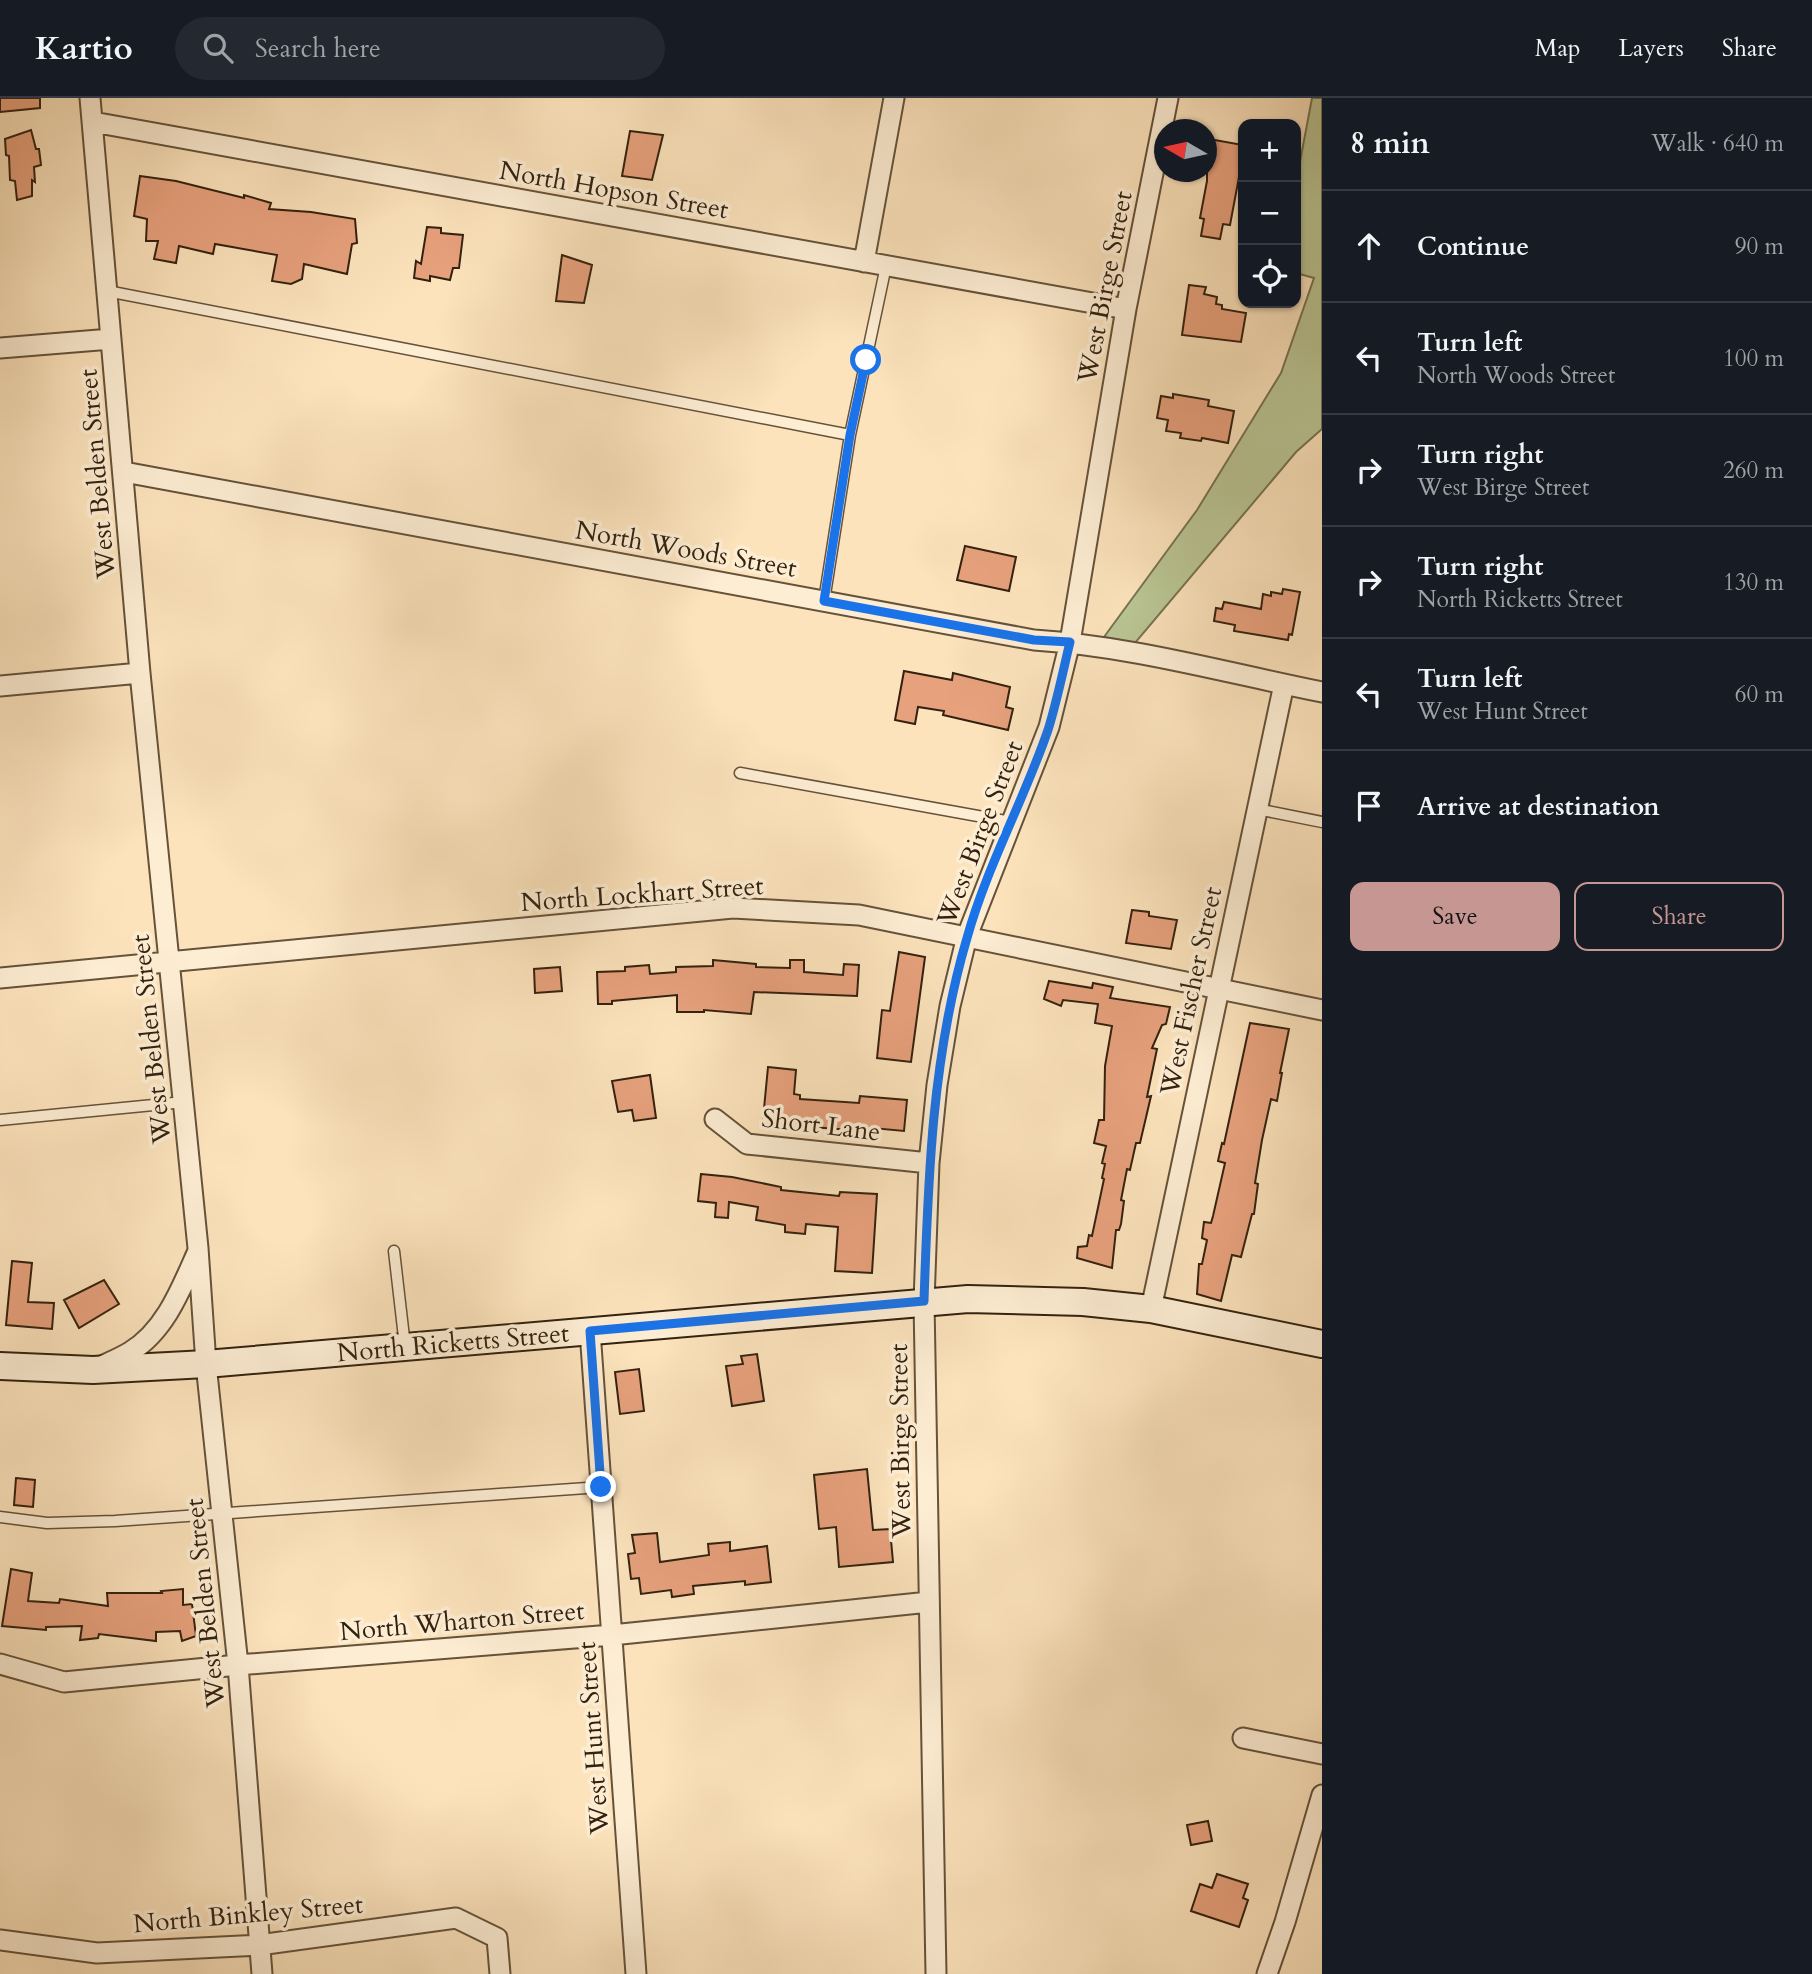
<!DOCTYPE html>
<html lang="en">
<head>
<meta charset="utf-8">
<style>
	:root { --surface:#171b24; --page:#242831; --text:#f1f3f6; --muted:#9ea1a6; --line:#363941; --accent:#c59692 }
	body { margin:0; font-family:Cardo,serif; background:var(--page); color:var(--text) }
	.controls { position:absolute; right:21px; top:21px; display:grid; overflow:hidden; border-radius:14px; box-shadow:0 2px 5px #0004 }
	.controls button { width:63px; height:63px; display:grid; place-items:center; padding:0; border:0; border-bottom:2px solid var(--line); background:var(--surface); color:var(--text); font:35px sans-serif }
	.compass { position:absolute; left:1154px; top:21px; width:63px; height:63px; border-radius:50%; background:var(--surface); box-shadow:0 2px 5px #0004; rotate:279deg }
	.stop { position:absolute; width:21px; height:21px; margin:-16px; border:5px solid #1a73e8; border-radius:50%; background:#fff }
	.stop.end { background:#1a73e8; border-color:#fff; box-shadow:0 2px 7px #0008 }
	.list { margin:0; padding:0; list-style:none }
	h2 { display:flex; justify-content:space-between; align-items:center; height:91px; margin:0; padding:0 28px; font-size:30px }
	h2 small { font-size:23px; font-weight:400; color:var(--muted) }
	.list li { display:grid; grid-template-columns:46px 1fr auto; gap:21px; align-items:center; box-sizing:border-box; height:112px; padding:0 28px; border-top:2px solid var(--line) }
	.list b { display:block; font-size:26px; white-space:nowrap }
	.list p { margin:0; font-size:23px; white-space:nowrap; color:var(--muted) }
	.list em { font-size:23px; font-style:normal; color:var(--muted) }
	.actions { display:flex; gap:14px; padding:21px 28px }
	.actions a { flex:1; padding:16px 0; border:2px solid var(--accent); border-radius:14px; text-align:center; font-size:24px; color:var(--accent) }
	.actions .main { background:var(--accent); color:#111 }
	.icon { flex:none; width:38px; height:38px; fill:none; stroke:currentColor; stroke-width:2; stroke-linecap:round; stroke-linejoin:round }
	.map { position:relative; flex:none; width:1322px; height:1876px; overflow:hidden }
	header { display:flex; align-items:center; gap:42px; box-sizing:border-box; height:98px; padding:0 35px; background:var(--surface); border-bottom:2px solid var(--line) }
	header strong { font-size:33px }
	nav { display:flex; gap:38px; margin-inline-start:auto; font-size:24px }
	.search { width:490px; height:63px; background:var(--page); display:flex; align-items:center; gap:18px; box-sizing:border-box; padding:0 24px; border-radius:38px; color:var(--muted); font-size:26px }
	main { display:flex }
	aside { flex:1; background:var(--surface) }
	.map>svg:first-child { display:block }
	.green { fill:#bac594; stroke:#767352; stroke-width:2 }
	.building { fill:#e7a17d; stroke:#33210f; stroke-width:2 }
	.lines { fill:none; stroke-linecap:round; stroke-linejoin:round }
	.lane-casing { stroke:#65523a; stroke-width:13 }
	.street-casing { stroke:#65523a; stroke-width:23 }
	.secondary-casing { stroke:#33210f; stroke-width:30 }
	.lane { stroke:#fdedd3; stroke-width:10 }
	.street { stroke:#fdedd3; stroke-width:19 }
	.secondary { stroke:#fdedd3; stroke-width:26 }
	.route { stroke:#1a73e8; stroke-width:9 }
	.labels { text-anchor:middle; dominant-baseline:central; stroke-width:7; stroke-linejoin:round; paint-order:stroke }
	.street-label { font-size:26px; fill:#33210f; stroke:#fdedd3 }
</style>
</head>
<body>
<header>
<strong>Kartio</strong>
<div class="search"><svg class="icon" aria-label="search" viewBox="0 0 24 24"><circle cx="10" cy="10" r="6"/><path d="M15 15l6 6"/></svg>Search here</div>
<nav><a>Map</a><a>Layers</a><a>Share</a></nav>
</header>
<main>
<div class="map">
<svg width="1322" height="1876" viewBox="0 0 1322 1876">
	<rect width="100%" height="100%" fill="#fce3bc"/>
	<filter id="stains"><feTurbulence type="fractalNoise" baseFrequency=".00286" numOctaves="4"/><feColorMatrix values="0 0 0 0 .2 0 0 0 0 .09 0 0 0 0 .02 0 0 0 .5 -.17"/></filter>
	<radialGradient id="worn" r=".72"><stop offset=".6" stop-color="#630" stop-opacity="0"/><stop offset="1" stop-color="#630" stop-opacity=".3"/></radialGradient>
	<path class="green" d="M1312,0H1322V331L1296,354L1135,545L1104,539L1197,412L1281,275L1314,180L1296,175V85Z"/>
	<path class="building" d="M0,0H40V10L0,14Z
		M31,32L36,51H39L41,67L34,69L35,84L32,82V98L17,102L15,83L10,82L9,58L6,57L5,41Z
		M630,33L663,37L652,82L622,78Z
		M1209,41L1243,47V79H1239L1230,127L1223,126L1220,141L1201,138L1204,121L1200,120L1207,83V47Z
		M140,78L176,83L244,100V97L271,105L269,111L311,114L355,121L357,145L352,146L347,176L304,166L302,181L291,186L272,183L277,157L215,146L213,156L179,148L176,165L154,161L158,143H146L147,121L134,118Z
		M427,129L441,130V135L463,137L459,170H453L450,182L430,178V183L414,180L416,163L421,166Z
		M562,157L592,167L584,205L556,203Z
		M1189,187L1206,189L1204,196L1217,199L1216,206L1222,207V211L1246,215L1241,244L1182,237Z
		M1173,296L1209,302L1208,308L1234,313L1228,345L1202,340L1201,343L1180,340L1181,335L1166,333L1168,322L1157,320L1161,298L1173,300Z
		M965,448L1016,459L1009,493L957,482Z
		M1283,491L1300,494L1292,537L1289,536L1288,542L1234,533L1235,527L1214,523L1216,510L1222,511L1224,504L1261,511L1263,496L1271,498V494L1282,496Z
		M904,573L952,582L953,575L1010,589L1006,609L1013,611L1008,632L943,617L944,613L918,609L915,626L895,622Z
		M1132,812L1149,814V818L1177,822L1171,851L1126,845Z
		M899,854L925,859L911,964L877,960L882,912L890,913Z
		M713,862L756,866V869L790,870V862H804V874L843,877L844,866L859,867L857,898L754,894L751,916L704,912V914H677V897L612,903V906H598L597,874L625,873V869L649,867L650,876L676,874V869L713,868Z
		M560,869L562,893L535,895L534,871Z
		M1049,883L1092,890L1093,885L1113,889L1110,900L1170,909L1166,926L1162,927L1152,950L1157,951L1147,999L1151,998L1140,1045H1136L1130,1072L1127,1071L1121,1102L1124,1103L1121,1126L1119,1132H1116L1112,1170L1077,1160L1078,1149L1087,1148L1089,1137L1092,1138L1104,1081L1102,1080L1105,1066L1102,1065L1106,1048L1094,1045L1099,1022H1104L1105,968L1112,928L1095,925L1098,906L1063,902L1061,908L1044,901Z
		M1250,925L1289,931L1280,975H1282L1277,1003L1271,1001L1262,1042L1255,1085L1258,1086L1254,1116H1252L1241,1159L1232,1157L1221,1203L1197,1196L1199,1166H1202L1207,1142L1202,1140L1204,1124L1211,1125L1213,1118L1225,1065L1218,1063L1222,1045L1224,1046Z
		M768,969L796,972L794,996L800,997V1001L859,1005L860,998L907,1002L904,1033L851,1028V1032L811,1029V1026L763,1021Z
		M650,977L656,1020L634,1023L632,1012L618,1014L612,983Z
		M701,1076L732,1079L781,1089V1092L839,1098L840,1094L877,1096L872,1175L835,1173L838,1129L806,1126L805,1136L785,1134V1127L756,1122L758,1109L729,1104L728,1120L715,1119L716,1105L698,1103Z
		M12,1163L32,1165L28,1204L54,1205L52,1231L6,1227Z
		M104,1182L119,1206L79,1230L64,1202Z
		M757,1256L764,1303L732,1308L726,1268L743,1266L741,1258Z
		M639,1271L644,1313L620,1316L615,1274Z
		M867,1371L873,1432L890,1431L893,1464L839,1469L836,1429L819,1431L814,1377Z
		M16,1380L35,1382L33,1409L14,1407Z
		M657,1435L660,1464L709,1457L708,1446L730,1444V1453L767,1448L771,1484L745,1487V1483L693,1488L694,1496L672,1499L671,1492L641,1496L639,1480L631,1481L628,1456L635,1455L632,1437Z
		M11,1471L32,1475L28,1503L59,1505L60,1501L108,1508L107,1495H162L161,1493L183,1491V1507L192,1506L196,1538L182,1543L180,1533L156,1534V1543L99,1536L98,1540L80,1542L82,1528L46,1529V1532L2,1528Z
		M1208,1723L1212,1743L1191,1747L1187,1727Z
		M1217,1776L1248,1786L1243,1800L1248,1802L1239,1829L1191,1813L1200,1786L1212,1790Z"/>
	<g class="lines">
		<g class="lane-casing">
			<path id="lane" d="M107,193L850,337
				M824,503L850,337L886,168
				M740,675L1011,724
				M1257,711L1322,724
				M0,1022L184,1004
				M394,1153L405,1248
				M0,1419L47,1425L115,1423L601,1389"/>
		</g>
		<g class="street-casing">
			<path id="street" d="M90,0L140,575L198,1150L206,1266L238,1567L262,1876
				M93,24L1126,211
				M864,164L894,0
				M0,250L111,241
				M124,374L1034,542C1131,548 1227,575 1322,594
				M0,588L140,575
				M0,880L733,810L859,817L1322,912
				M715,1021L747,1046L929,1065
				M1151,1211L1284,586
				M590,1233L636,1876
				M100,1269C110,1264 120,1260 130,1254C165,1233 181,1191 197,1155
				M0,1566L64,1584L238,1567L612,1537L929,1504
				M1243,1640L1322,1656
				M0,1842L97,1855L259,1847L456,1820L497,1840L500,1876
				M936,1876L924,1204L929,1065L937,987L950,908L967,838L1049,629L1070,544L1126,211L1168,0
				M1267,1876L1285,1824L1322,1697"/>
		</g>
		<g class="secondary-casing">
			<path id="secondary" d="M0,1268L93,1272L206,1266L968,1201L1083,1204L1151,1211L1322,1246"/>
		</g>
		<use href="#lane" class="lane"/>
		<use href="#street" class="street"/>
		<use href="#secondary" class="secondary"/>
	</g>
	<g class="lines">
		<path class="route" d="M601,1389L590,1233L924,1203C928,1081 932,958 967,840C987,768 1024,702 1048,632C1057,603 1063,573 1070,544L1034,542L824,503L850,337L866,262"/>
	</g>
	<g class="labels">
		<g class="street-label">
			<text transform="translate(614 92) rotate(10)">North Hopson Street</text>
			<text transform="translate(1105 189) rotate(-79)">West Birge Street</text>
			<text transform="translate(97 376) rotate(-95)">West Belden Street</text>
			<text transform="translate(686 451) rotate(10)">North Woods Street</text>
			<text transform="translate(980 735) rotate(-69)">West Birge Street</text>
			<text transform="translate(642 796) rotate(-4)">North Lockhart Street</text>
			<text transform="translate(1191 893) rotate(-78)">West Fischer Street</text>
			<text transform="translate(151 941) rotate(-96)">West Belden Street</text>
			<text transform="translate(821 1027) rotate(7)">Short Lane</text>
			<text transform="translate(453 1245) rotate(-5)">North Ricketts Street</text>
			<text transform="translate(900 1343) rotate(-91)">West Birge Street</text>
			<text transform="translate(205 1505) rotate(-96)">West Belden Street</text>
			<text transform="translate(462 1523) rotate(-5)">North Wharton Street</text>
			<text transform="translate(593 1640) rotate(-94)">West Hunt Street</text>
			<text transform="translate(248 1816) rotate(-5)">North Binkley Street</text>
		</g>
	</g>
	<rect width="100%" height="100%" filter="url(#stains)"/>
	<rect width="100%" height="100%" fill="url(#worn)"/>
</svg>
<div class="controls">
<button>+</button>
<button>−</button>
<button><svg class="icon" aria-label="locate" viewBox="0 0 24 24"><circle cx="12" cy="12" r="6"/><path d="M12 2v4M12 18v4M2 12h4M18 12h4"/></svg></button>
</div>
<svg class="compass" viewBox="-18 -18 36 36"><path d="M0-13l5 13h-10z" fill="#e53935"/><path d="M0 13l5-13h-10z" fill="#9ea1a6"/></svg>
<div class="stop" style="left:866px;top:262px"></div>
<div class="stop end" style="left:601px;top:1389px"></div>
</div>
<aside>
<h2>8 min<small>Walk · 640 m</small></h2>
<ul class="list">
<li><svg class="icon" aria-label="ahead" viewBox="0 0 24 24"><path d="M12 20V5M6 11l6-6 6 6"/></svg><div><b>Continue</b></div><em>90 m</em></li>
<li><svg class="icon" aria-label="left" viewBox="0 0 24 24"><path d="M17 20v-9H6M10 6l-5 5 5 5"/></svg><div><b>Turn left</b><p>North Woods Street</p></div><em>100 m</em></li>
<li><svg class="icon" aria-label="right" viewBox="0 0 24 24"><path d="M7 20v-9h11M14 6l5 5-5 5"/></svg><div><b>Turn right</b><p>West Birge Street</p></div><em>260 m</em></li>
<li><svg class="icon" aria-label="right" viewBox="0 0 24 24"><path d="M7 20v-9h11M14 6l5 5-5 5"/></svg><div><b>Turn right</b><p>North Ricketts Street</p></div><em>130 m</em></li>
<li><svg class="icon" aria-label="left" viewBox="0 0 24 24"><path d="M17 20v-9H6M10 6l-5 5 5 5"/></svg><div><b>Turn left</b><p>West Hunt Street</p></div><em>60 m</em></li>
<li><svg class="icon" aria-label="arrive" viewBox="0 0 24 24"><path d="M6 21V4h12l-3 4 3 4H6"/></svg><div><b>Arrive at destination</b></div></li>
</ul>
<div class="actions"><a class="main">Save</a><a>Share</a></div>
</aside>
</main>
</body>
</html>
